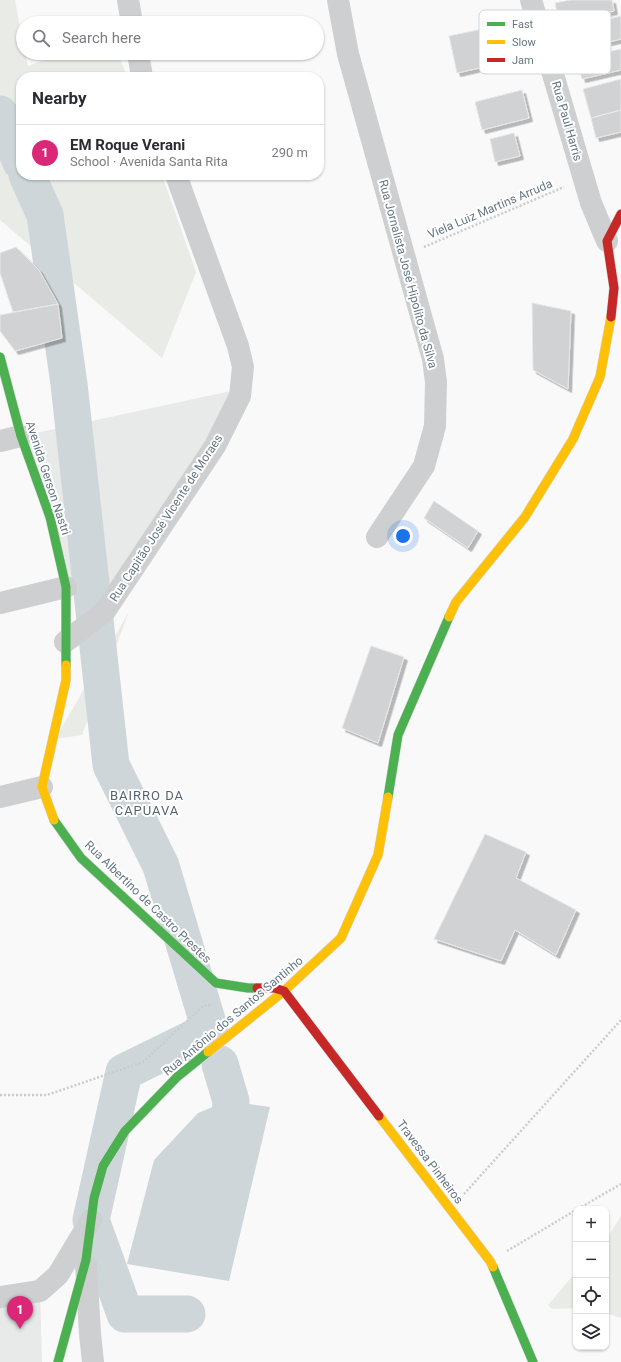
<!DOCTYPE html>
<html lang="en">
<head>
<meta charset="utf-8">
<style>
	:root { --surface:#fff; --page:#f2f2f3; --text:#2b2b33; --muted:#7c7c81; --line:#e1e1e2; --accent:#db2777 }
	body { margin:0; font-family:Roboto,sans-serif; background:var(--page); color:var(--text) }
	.controls { position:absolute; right:12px; bottom:12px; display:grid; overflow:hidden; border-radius:8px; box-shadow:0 1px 3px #0004 }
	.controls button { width:36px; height:36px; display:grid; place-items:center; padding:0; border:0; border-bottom:1px solid var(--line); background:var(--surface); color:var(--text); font:20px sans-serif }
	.you { position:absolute; left:403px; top:536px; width:14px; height:14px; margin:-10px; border:3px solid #fff; border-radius:50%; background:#1a73e8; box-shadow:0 0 0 6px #1a73e833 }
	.badge { display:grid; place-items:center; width:26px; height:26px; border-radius:50%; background:var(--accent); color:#fff; font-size:13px; font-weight:700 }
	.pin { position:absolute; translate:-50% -33px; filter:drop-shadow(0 1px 2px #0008) }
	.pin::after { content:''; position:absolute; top:21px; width:14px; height:12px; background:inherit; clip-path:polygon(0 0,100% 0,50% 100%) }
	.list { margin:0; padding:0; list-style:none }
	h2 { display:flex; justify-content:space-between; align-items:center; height:52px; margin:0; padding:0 16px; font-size:17px }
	h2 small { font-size:13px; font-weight:400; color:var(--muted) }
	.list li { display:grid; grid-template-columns:26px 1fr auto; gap:12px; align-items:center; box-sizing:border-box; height:56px; padding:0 16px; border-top:1px solid var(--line) }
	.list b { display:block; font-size:15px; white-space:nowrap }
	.list p { margin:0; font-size:13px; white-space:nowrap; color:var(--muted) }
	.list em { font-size:13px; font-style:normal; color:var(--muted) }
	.icon { flex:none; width:22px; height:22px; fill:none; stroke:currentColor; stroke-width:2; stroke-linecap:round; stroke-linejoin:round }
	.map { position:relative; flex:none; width:621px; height:1362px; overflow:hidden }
	.search { position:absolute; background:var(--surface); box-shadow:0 1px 3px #0004; left:16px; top:16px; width:308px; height:44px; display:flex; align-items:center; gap:10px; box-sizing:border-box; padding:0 14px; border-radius:22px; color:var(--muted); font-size:15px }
	.panel { position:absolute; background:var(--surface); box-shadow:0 1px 3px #0004; left:16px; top:72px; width:308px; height:108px; border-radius:16px }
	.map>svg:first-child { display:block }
	.built { fill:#e8e9e9 }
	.green { fill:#e8ebe6 }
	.water { fill:#ced6d9 }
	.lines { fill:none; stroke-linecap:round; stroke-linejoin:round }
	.river { stroke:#ced6d9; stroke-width:37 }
	.building { fill:#d0d2d3; stroke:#e8e8e8; filter:url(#shadow) }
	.fast-casing { stroke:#d5d6d7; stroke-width:10 }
	.slow-casing { stroke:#d5d6d7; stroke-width:10 }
	.jam-casing { stroke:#d5d6d7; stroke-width:10 }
	.path { stroke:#cbcccd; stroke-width:2.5; stroke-dasharray:2 2; stroke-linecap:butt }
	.street { stroke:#cecfd0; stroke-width:22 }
	.fast { stroke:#4caf50; stroke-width:9 }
	.slow { stroke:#ffc107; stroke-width:9 }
	.jam { stroke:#c62828; stroke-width:9 }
	.labels { text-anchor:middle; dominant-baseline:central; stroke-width:4; stroke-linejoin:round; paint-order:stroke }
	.street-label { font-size:12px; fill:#657683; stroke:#fff }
	.neighbourhood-label { font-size:13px; letter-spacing:1px; fill:#57646e; stroke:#fff }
	.key { fill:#fff; stroke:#d1d6da; stroke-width:1 }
	.key-label { font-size:11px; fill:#657683 }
</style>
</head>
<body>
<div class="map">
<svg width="621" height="1362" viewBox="0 0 621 1362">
	<defs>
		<filter id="shadow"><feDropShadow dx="3.5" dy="3.5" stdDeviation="0" flood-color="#0004"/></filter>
	</defs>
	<rect width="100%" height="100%" fill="#f9f9f9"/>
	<path class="built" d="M240,389L104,609L69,588L22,436Z
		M40,1291L42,1362H0V1297Z"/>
	<path class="green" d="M0,0H15L23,43V53H25L28,66L65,53H118L127,77H21V175H162L196,272L162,358L0,220Z
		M129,612L82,735L55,739Z
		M621,1216V1318L606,1313V1238L611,1232Z
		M576,1272V1308L552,1309L548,1305Z"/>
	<path class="water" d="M227,1101L270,1107L229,1281L127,1264L154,1160L198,1113Z"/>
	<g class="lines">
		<path class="river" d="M0,114L21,162
			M27,175L45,215L69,384L111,765L161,866L210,1030L124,1072L91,1220L125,1314H187
			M220,1064L231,1101L229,1127"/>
	</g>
	<path class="building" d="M570,0H612L614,11L559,23L555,3Z
		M621,16V39L571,51L566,29Z
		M506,24L515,60L457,73L449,36Z
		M621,49V70L582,79L577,59Z
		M621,79V110L591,118L583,89Z
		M522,90L529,118L482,130L475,102Z
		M621,110V132L596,138L591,118Z
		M514,133L520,156L495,162L490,139Z
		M16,247L39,270L58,304L13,312L0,273V253Z
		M532,303L571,311L568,389L533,370Z
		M58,304L62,338L15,351L0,331V315Z
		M434,501L478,531L468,548L424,518Z
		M371,646L404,657L378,743L342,728Z
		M485,834L526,852L516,878L576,910L556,955L515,930L501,961L434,939Z"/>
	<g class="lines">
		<g class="fast-casing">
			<path id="fast" d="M0,357L21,436L50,517L66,587V665
				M388,797L398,735L449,617
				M54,820L81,858L216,983L248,988H257
				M493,1267L533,1362
				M58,1362L86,1260L94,1198L103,1166L125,1131L177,1077L208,1052"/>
		</g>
		<g class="slow-casing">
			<path id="slow" d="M449,617L456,602L525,517L573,439L600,377L611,317
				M54,820L42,787L66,680V665
				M208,1052L284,991L341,938L378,855L388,797
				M379,1116L490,1261L493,1267"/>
		</g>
		<g class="jam-casing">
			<path id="jam" d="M611,317L614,288L607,241L621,214
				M257,988H274L284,991L379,1116"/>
		</g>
		<path class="path" d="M424,247L564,187
			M0,1095H47L143,1062L203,1006L212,1005
			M464,1194L621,1020
			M578,1209L621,1184
			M507,1251L576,1210"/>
		<path class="street" d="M128,0L132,23
			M338,0L348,54L433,359L436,382L435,426L424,466L377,537
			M531,0L591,203L607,241
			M138,53L142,77
			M0,441L21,436
			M0,603L66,587
			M65,642L105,611L215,446L240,396L243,367L238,346L176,175
			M0,797L42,787
			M86,1265L90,1334L93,1362
			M0,1297L40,1291L58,1275L91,1220"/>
		<use href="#fast" class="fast"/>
		<use href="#slow" class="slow"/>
		<use href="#jam" class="jam"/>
	</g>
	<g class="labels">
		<g class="street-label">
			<text transform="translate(567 121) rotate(74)">Rua Paul Harris</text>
			<text transform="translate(490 209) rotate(-23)">Viela Luiz Martins Arruda</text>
			<text transform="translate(408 274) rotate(75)">Rua Jornalista José Hipolito da Silva</text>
			<text transform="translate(48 478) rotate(72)">Avenida Gerson Nastri</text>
			<text transform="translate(166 518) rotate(-57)">Rua Capitão José Vicente de Moraes</text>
			<text transform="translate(148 902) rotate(44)">Rua Albertino de Castro Prestes</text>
			<text transform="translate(233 1016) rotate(-40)">Rua Antônio dos Santos Santinho</text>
			<text transform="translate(430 1162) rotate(53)">Travessa Pinheiros</text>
		</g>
		<g class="neighbourhood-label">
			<text x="147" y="795">BAIRRO DA<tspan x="147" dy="15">CAPUAVA</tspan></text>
		</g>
	</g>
	<rect x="479" y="10" width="132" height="64" rx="6" class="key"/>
	<rect x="487" y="22" width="18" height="4" fill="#4caf50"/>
	<rect x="487" y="40" width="18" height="4" fill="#ffc107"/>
	<rect x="487" y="58" width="18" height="4" fill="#c62828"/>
	<g class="key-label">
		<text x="512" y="28">Fast</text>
		<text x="512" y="46">Slow</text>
		<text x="512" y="64">Jam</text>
	</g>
</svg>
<div class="controls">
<button>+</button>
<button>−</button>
<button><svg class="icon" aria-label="locate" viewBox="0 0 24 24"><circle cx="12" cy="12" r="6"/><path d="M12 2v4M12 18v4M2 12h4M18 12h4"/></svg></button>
<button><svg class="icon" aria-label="layers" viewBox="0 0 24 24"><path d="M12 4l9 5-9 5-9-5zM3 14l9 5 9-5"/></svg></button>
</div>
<div class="you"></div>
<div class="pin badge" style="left:20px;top:1329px">1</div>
<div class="search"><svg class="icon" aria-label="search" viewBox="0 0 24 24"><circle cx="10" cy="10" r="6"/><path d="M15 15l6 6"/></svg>Search here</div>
<section class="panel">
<h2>Nearby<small></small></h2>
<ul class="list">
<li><span class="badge">1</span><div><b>EM Roque Verani</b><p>School · Avenida Santa Rita</p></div><em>290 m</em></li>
</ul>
</section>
</div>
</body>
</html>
